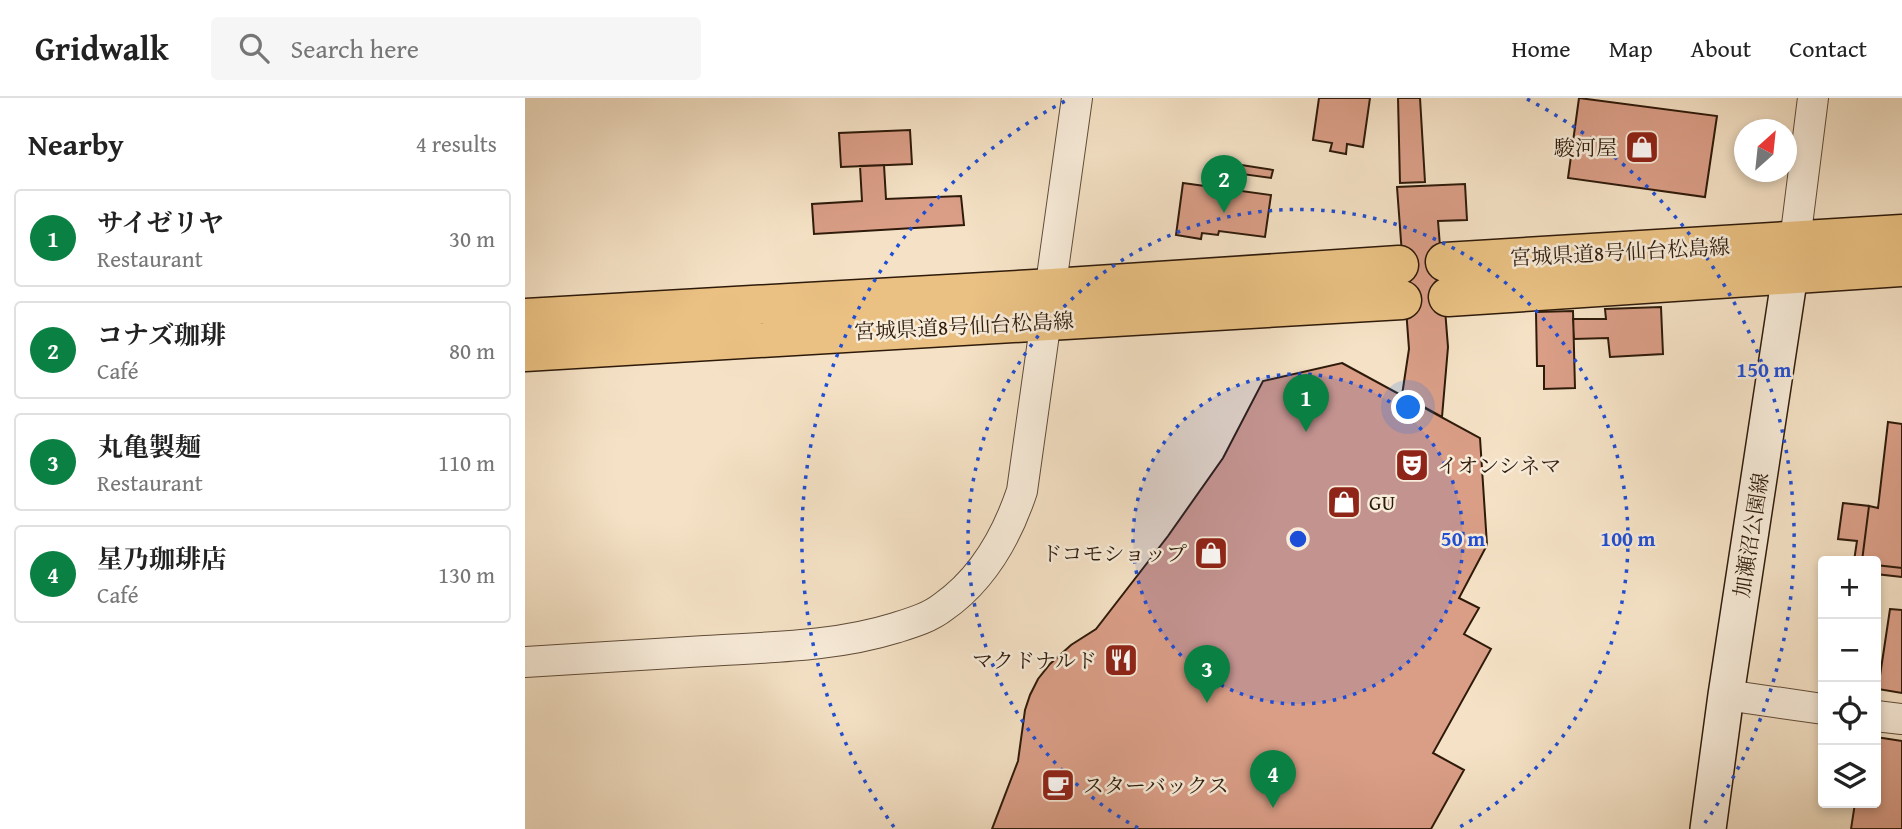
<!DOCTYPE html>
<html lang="en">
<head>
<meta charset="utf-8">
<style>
	:root { --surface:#fff; --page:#f6f6f6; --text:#222; --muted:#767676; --line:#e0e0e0; --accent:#0b8043 }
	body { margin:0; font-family:"Gentium Book Plus","Noto Serif JP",serif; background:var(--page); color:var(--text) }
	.controls { position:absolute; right:21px; bottom:21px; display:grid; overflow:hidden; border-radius:7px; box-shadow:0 4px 10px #0003 }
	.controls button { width:63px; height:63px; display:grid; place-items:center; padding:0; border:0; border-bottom:2px solid var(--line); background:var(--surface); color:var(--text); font:35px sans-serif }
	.compass { position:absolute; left:1209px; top:21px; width:63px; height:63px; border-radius:50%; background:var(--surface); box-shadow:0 4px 10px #0003; rotate:27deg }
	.you { position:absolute; left:884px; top:310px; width:24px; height:24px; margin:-18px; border:5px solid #fff; border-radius:50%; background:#1a73e8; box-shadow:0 0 0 10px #1a73e833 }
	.badge { display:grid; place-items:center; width:46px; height:46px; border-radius:50%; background:var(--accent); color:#fff; font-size:23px; font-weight:700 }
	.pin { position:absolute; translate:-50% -58px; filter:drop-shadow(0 2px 4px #0008) }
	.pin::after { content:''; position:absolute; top:37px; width:24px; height:21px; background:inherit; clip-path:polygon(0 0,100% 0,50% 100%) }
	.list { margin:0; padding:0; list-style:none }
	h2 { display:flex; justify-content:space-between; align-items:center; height:91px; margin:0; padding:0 28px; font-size:30px }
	h2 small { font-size:23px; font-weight:400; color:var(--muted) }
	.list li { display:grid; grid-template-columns:46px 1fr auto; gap:21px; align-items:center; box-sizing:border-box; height:98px; margin:0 14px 14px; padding:0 14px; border:2px solid var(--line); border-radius:7px }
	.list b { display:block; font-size:26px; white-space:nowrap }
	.list p { margin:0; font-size:23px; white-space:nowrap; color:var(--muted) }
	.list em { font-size:23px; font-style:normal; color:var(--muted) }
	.icon { flex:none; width:38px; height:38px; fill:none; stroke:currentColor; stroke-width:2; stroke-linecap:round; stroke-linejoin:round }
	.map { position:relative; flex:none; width:1377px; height:731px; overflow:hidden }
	header { display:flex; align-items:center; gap:42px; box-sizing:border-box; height:98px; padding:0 35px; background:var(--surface); border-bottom:2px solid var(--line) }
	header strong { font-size:33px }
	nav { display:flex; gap:38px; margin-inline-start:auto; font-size:24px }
	.search { width:490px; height:63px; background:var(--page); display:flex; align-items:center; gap:18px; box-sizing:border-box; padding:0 24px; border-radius:7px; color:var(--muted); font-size:26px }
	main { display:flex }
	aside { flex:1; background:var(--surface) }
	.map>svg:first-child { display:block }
	.building { fill:#da9e87; stroke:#2e1a0a; stroke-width:2 }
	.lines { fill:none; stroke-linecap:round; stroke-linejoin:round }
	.tertiary-casing { stroke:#604c39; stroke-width:32 }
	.secondary-casing { stroke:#2e1a0a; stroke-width:38 }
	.primary-casing { stroke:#2e1a0a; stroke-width:41 }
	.tertiary { stroke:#f8ecda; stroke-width:30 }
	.secondary { stroke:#f8ecda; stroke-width:35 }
	.primary { stroke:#eac183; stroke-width:38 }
	.ring { fill:none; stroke:#1d4ed8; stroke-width:3.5; stroke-dasharray:3.5 7 }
	.labels { text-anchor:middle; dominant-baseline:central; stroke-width:5; stroke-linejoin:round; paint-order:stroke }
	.poi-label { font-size:21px; fill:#2e1a0a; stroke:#f8ecda; text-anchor:end }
	.street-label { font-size:21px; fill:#2e1a0a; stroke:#f8ecda }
	.centre { fill:#1d4ed8; stroke:#f8ecda; stroke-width:3.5 }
	.ring-label { font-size:21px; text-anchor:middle; font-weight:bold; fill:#1d4ed8; stroke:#f8ecda; stroke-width:5; stroke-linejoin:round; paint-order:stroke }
</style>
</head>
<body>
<header>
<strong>Gridwalk</strong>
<div class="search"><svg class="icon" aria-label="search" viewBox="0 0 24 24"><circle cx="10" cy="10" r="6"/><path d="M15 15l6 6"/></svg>Search here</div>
<nav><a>Home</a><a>Map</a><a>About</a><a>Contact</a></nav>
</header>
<main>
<aside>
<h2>Nearby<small>4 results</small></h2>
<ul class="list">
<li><span class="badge">1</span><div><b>サイゼリヤ</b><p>Restaurant</p></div><em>30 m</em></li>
<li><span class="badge">2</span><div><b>コナズ珈琲</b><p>Café</p></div><em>80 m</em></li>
<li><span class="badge">3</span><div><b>丸亀製麺</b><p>Restaurant</p></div><em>110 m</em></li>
<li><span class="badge">4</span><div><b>星乃珈琲店</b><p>Café</p></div><em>130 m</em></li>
</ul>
</aside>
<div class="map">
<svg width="1377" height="731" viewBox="0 0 1377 731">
	<rect width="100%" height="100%" fill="#f5e2c6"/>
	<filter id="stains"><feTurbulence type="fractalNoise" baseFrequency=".00286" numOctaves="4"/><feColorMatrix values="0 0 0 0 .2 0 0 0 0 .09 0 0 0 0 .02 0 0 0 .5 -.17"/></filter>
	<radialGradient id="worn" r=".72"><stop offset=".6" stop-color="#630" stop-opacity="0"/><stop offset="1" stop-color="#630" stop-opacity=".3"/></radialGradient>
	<path class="building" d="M794,0H845L838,49L822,46L821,56L805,53L807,45L788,42Z
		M873,0H895L900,84L875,85Z
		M1054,0L1192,18L1180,99L1043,80Z
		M385,32L387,66L316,69L314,35Z
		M697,64L748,72L746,80L695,73Z
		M359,67L361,101L436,98L439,127L289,136L287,106L337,103L335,68Z
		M658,85L746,97L740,139L694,133L693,137L677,135L676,141L651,137Z
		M940,86L942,122L913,123L923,249L917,319L877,297L884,251L872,89Z
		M1136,209L1138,256L1085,259L1083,240L1049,241L1048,221H1081L1080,211Z
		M1048,213L1050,290L1019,291V268H1012L1011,214Z
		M817,265L955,340L962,447L934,500L954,510L939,536L966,551L908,655L939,672L906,731H467L493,663L500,612L505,597L513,581L525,566L546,547L571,531L643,438L698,360L738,283Z
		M1363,324L1377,326V470L1351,467V463H1337L1344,408L1353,410Z
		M1318,405L1344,408L1337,463H1329L1332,443L1313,441Z
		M1351,467L1377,470V479L1351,476Z
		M1365,511L1377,512V595L1353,591Z
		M1351,639L1377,643V731H1326L1330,705H1351Z"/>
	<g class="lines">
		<g class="tertiary-casing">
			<path id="tertiary" d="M1270,143L1288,0
				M0,564C60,560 120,557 180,553C244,549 309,549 370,530C386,525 404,520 418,509C458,481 482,438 497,393L552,0
				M1201,597L1298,611
				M1351,618L1377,621"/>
		</g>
		<g class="secondary-casing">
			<path id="secondary" d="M1183,731L1201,597L1269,150"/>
		</g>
		<g class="primary-casing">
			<path id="primary" d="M920,164L1377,136
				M923,199L1377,169
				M0,220L527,190L874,167
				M0,254L877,202"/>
		</g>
		<use href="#tertiary" class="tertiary"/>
		<use href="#secondary" class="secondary"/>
		<use href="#primary" class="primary"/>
	</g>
	<circle cx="773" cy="441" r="165" fill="#1d4ed8" fill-opacity=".12"/>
	<g class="ring">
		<circle cx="773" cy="441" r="165"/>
		<path d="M613 730A330 330 0 1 1 933 730"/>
		<path d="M369 729A496 496 0 0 1 544 1M1002 1A496 496 0 0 1 1177 729"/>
	</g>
	<defs>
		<g id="shop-square" transform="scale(1.75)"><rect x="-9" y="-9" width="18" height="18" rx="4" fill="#8f2418" stroke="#f8ecda"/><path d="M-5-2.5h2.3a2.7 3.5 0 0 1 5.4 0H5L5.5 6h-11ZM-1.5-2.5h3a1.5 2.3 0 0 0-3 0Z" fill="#fff"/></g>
		<g id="theatre-square" transform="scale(1.75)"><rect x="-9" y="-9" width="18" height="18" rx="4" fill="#8f2418" stroke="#f8ecda"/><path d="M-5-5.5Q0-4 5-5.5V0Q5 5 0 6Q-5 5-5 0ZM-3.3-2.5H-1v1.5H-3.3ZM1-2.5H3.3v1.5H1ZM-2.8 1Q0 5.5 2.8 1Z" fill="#fff"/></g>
		<g id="restaurant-square" transform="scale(1.75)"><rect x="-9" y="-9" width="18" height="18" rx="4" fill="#8f2418" stroke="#f8ecda"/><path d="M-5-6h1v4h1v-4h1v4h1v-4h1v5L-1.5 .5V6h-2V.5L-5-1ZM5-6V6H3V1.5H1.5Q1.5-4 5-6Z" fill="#fff"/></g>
		<g id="cafe-square" transform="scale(1.75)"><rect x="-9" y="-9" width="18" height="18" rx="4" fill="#8f2418" stroke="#f8ecda"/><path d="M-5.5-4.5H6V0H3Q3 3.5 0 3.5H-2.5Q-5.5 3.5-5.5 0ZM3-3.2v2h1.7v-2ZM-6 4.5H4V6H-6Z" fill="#fff"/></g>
	</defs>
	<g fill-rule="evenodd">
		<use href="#shop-square" x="1117" y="49"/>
		<use href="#theatre-square" x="887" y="367"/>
		<use href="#shop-square" x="819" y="404"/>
		<use href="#shop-square" x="686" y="455"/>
		<use href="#restaurant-square" x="596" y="562"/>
		<use href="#cafe-square" x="533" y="687"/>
	</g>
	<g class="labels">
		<g class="poi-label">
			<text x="1092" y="49">駿河屋</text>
			<text x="912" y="367" text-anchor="start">イオンシネマ</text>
			<text x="844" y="404" text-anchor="start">GU</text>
			<text x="662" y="455">ドコモショップ</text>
			<text x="572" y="562">マクドナルド</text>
			<text x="558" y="687" text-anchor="start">スターバックス</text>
		</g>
		<g class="street-label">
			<text transform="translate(1095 154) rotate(-3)">宮城県道8号仙台松島線</text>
			<text transform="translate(439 228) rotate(-3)">宮城県道8号仙台松島線</text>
			<text transform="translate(1226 437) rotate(-81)">加瀬沼公園線</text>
		</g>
	</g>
	<circle cx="773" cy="441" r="10" class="centre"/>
	<g class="ring-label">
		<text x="1239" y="279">150 m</text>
		<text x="938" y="448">50 m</text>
		<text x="1103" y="448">100 m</text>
	</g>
	<rect width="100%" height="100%" filter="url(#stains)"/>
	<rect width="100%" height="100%" fill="url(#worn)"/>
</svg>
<div class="controls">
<button>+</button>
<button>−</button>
<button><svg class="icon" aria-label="locate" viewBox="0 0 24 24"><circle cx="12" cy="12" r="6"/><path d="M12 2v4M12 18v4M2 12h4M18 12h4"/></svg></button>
<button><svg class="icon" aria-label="layers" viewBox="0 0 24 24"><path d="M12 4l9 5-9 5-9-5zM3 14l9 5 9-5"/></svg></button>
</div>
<svg class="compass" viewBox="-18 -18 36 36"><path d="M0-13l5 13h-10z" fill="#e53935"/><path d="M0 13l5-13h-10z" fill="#767676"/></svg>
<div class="you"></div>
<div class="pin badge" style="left:781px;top:334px">1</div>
<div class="pin badge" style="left:699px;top:115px">2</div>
<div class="pin badge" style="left:682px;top:605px">3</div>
<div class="pin badge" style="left:748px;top:710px">4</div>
</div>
</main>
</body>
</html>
